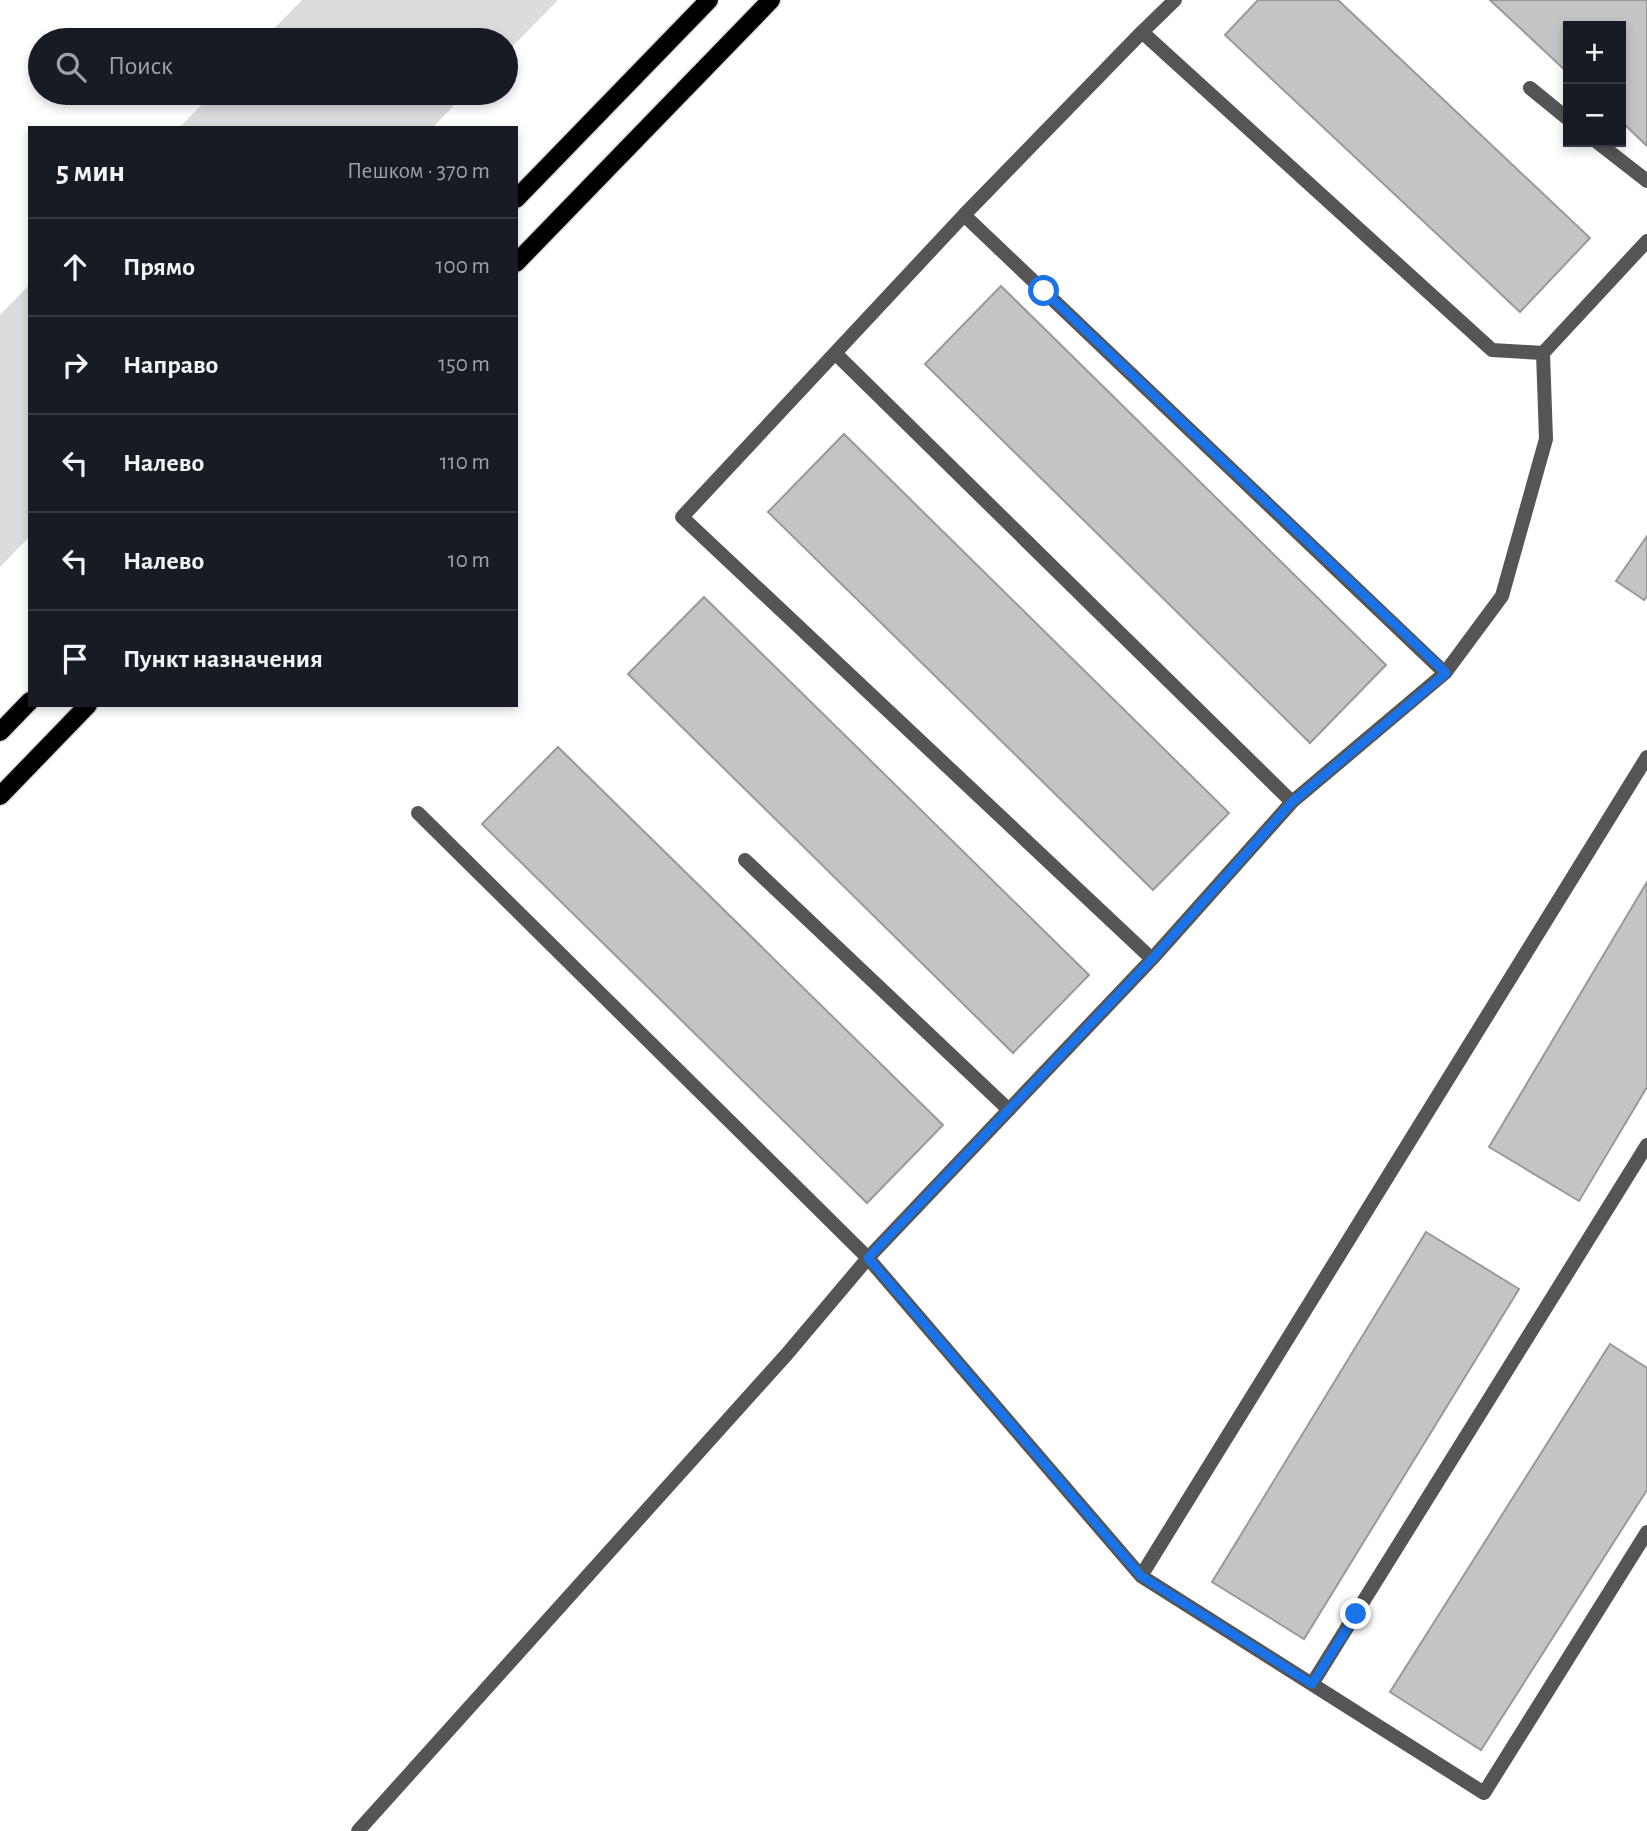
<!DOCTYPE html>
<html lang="ru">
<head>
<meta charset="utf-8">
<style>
	:root { --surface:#171b24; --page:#20242c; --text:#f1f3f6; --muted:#9ea1a6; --line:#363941 }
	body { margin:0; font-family:"Alegreya Sans",sans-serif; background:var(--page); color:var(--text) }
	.controls { position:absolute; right:21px; top:21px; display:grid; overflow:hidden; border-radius:0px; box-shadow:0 4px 10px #0003 }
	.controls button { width:63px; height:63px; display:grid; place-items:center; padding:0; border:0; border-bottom:2px solid var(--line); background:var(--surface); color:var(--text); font:35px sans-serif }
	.stop { position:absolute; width:21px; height:21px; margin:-16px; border:5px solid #1a73e8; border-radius:50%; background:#fff }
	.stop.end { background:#1a73e8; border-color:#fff; box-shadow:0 2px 7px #0008 }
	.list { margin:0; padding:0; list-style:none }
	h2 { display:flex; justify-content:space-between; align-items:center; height:91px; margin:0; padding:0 28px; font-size:30px }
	h2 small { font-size:23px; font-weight:400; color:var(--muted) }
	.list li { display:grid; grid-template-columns:46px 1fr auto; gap:21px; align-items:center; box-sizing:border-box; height:98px; padding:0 28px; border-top:2px solid var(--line) }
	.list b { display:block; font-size:26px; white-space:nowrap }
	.list em { font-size:23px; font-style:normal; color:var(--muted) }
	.icon { flex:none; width:38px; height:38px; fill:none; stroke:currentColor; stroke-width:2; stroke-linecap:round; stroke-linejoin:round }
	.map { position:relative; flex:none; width:1647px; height:1831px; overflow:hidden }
	.search { position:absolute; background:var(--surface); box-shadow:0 4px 10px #0003; left:28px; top:28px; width:490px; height:77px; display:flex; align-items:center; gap:18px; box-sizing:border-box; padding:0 24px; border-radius:38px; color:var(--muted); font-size:26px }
	.panel { position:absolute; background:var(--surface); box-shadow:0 4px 10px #0003; left:28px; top:126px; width:490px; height:581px; border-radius:0px }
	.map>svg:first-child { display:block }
	.green { fill:#dcdcdc }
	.building { fill:#c4c4c4; stroke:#999; stroke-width:2 }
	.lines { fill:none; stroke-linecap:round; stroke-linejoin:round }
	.primary-casing { stroke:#dbdbdb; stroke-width:21 }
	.service { stroke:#555; stroke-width:14 }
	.primary { stroke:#000; stroke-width:18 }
	.route { stroke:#1a73e8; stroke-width:9 }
</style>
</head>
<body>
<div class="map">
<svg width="1647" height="1831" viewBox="0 0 1647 1831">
	<rect width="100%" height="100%" fill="#fff"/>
	<path class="green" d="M302,0H558L506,53V40H263Z
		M213,93H466L432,128H179Z
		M30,284V536L0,567V315Z"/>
	<path class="building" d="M1258,0H1338L1590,238L1520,312L1225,35Z
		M1490,0H1647V146L1621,121V26H1568V73Z
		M1001,286L1386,665L1310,743L925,364Z
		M844,434L1229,813L1153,890L768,512Z
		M1647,536V596L1644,600L1616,581Z
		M704,597L1089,975L1013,1053L628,674Z
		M558,747L943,1125L867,1203L482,824Z
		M1647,882V1087L1579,1201L1489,1147Z
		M1426,1232L1519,1289L1304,1639L1212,1582Z
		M1610,1344L1647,1368V1490L1481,1750L1390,1692Z"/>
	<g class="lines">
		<g class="primary-casing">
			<path id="primary" d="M516,199L709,0
				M516,263L771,0
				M0,732L30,701
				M0,796L88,705"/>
		</g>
		<path class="service" d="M1175,0L1142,32L1492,350L1543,353
			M1142,32L964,215L1445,673
			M1530,88L1568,119
			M1597,142L1647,181
			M964,215L682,517L1152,959
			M835,353L1292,802
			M418,813L868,1258L1141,1576L1484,1793L1647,1532
			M745,860L1009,1110
			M1141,1576L1647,757
			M1312,1684L1647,1145
			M358,1831L787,1354L868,1258L1152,959L1292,802L1445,673L1502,596L1546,439L1543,353L1647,241"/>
		<use href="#primary" class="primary"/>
	</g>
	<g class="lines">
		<path class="route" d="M1044,291L1446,673L1292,802L1152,959L868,1258L1141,1576L1312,1684L1356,1614"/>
	</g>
</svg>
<div class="controls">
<button>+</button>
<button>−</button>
</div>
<div class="stop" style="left:1044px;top:291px"></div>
<div class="stop end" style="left:1356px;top:1614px"></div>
<div class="search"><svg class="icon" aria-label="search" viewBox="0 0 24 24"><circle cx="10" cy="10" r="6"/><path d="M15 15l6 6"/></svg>Поиск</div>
<section class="panel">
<h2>5 мин<small>Пешком · 370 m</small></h2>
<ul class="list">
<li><svg class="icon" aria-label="ahead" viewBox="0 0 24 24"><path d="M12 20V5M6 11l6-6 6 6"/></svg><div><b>Прямо</b></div><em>100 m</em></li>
<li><svg class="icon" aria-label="right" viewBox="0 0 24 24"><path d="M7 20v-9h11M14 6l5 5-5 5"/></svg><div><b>Направо</b></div><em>150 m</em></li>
<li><svg class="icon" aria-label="left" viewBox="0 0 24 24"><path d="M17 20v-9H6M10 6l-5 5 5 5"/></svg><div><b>Налево</b></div><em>110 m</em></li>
<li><svg class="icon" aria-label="left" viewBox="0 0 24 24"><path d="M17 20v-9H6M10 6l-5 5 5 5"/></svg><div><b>Налево</b></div><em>10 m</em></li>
<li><svg class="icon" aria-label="arrive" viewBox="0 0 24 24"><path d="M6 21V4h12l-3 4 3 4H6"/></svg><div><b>Пункт назначения</b></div></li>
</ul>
</section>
</div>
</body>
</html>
